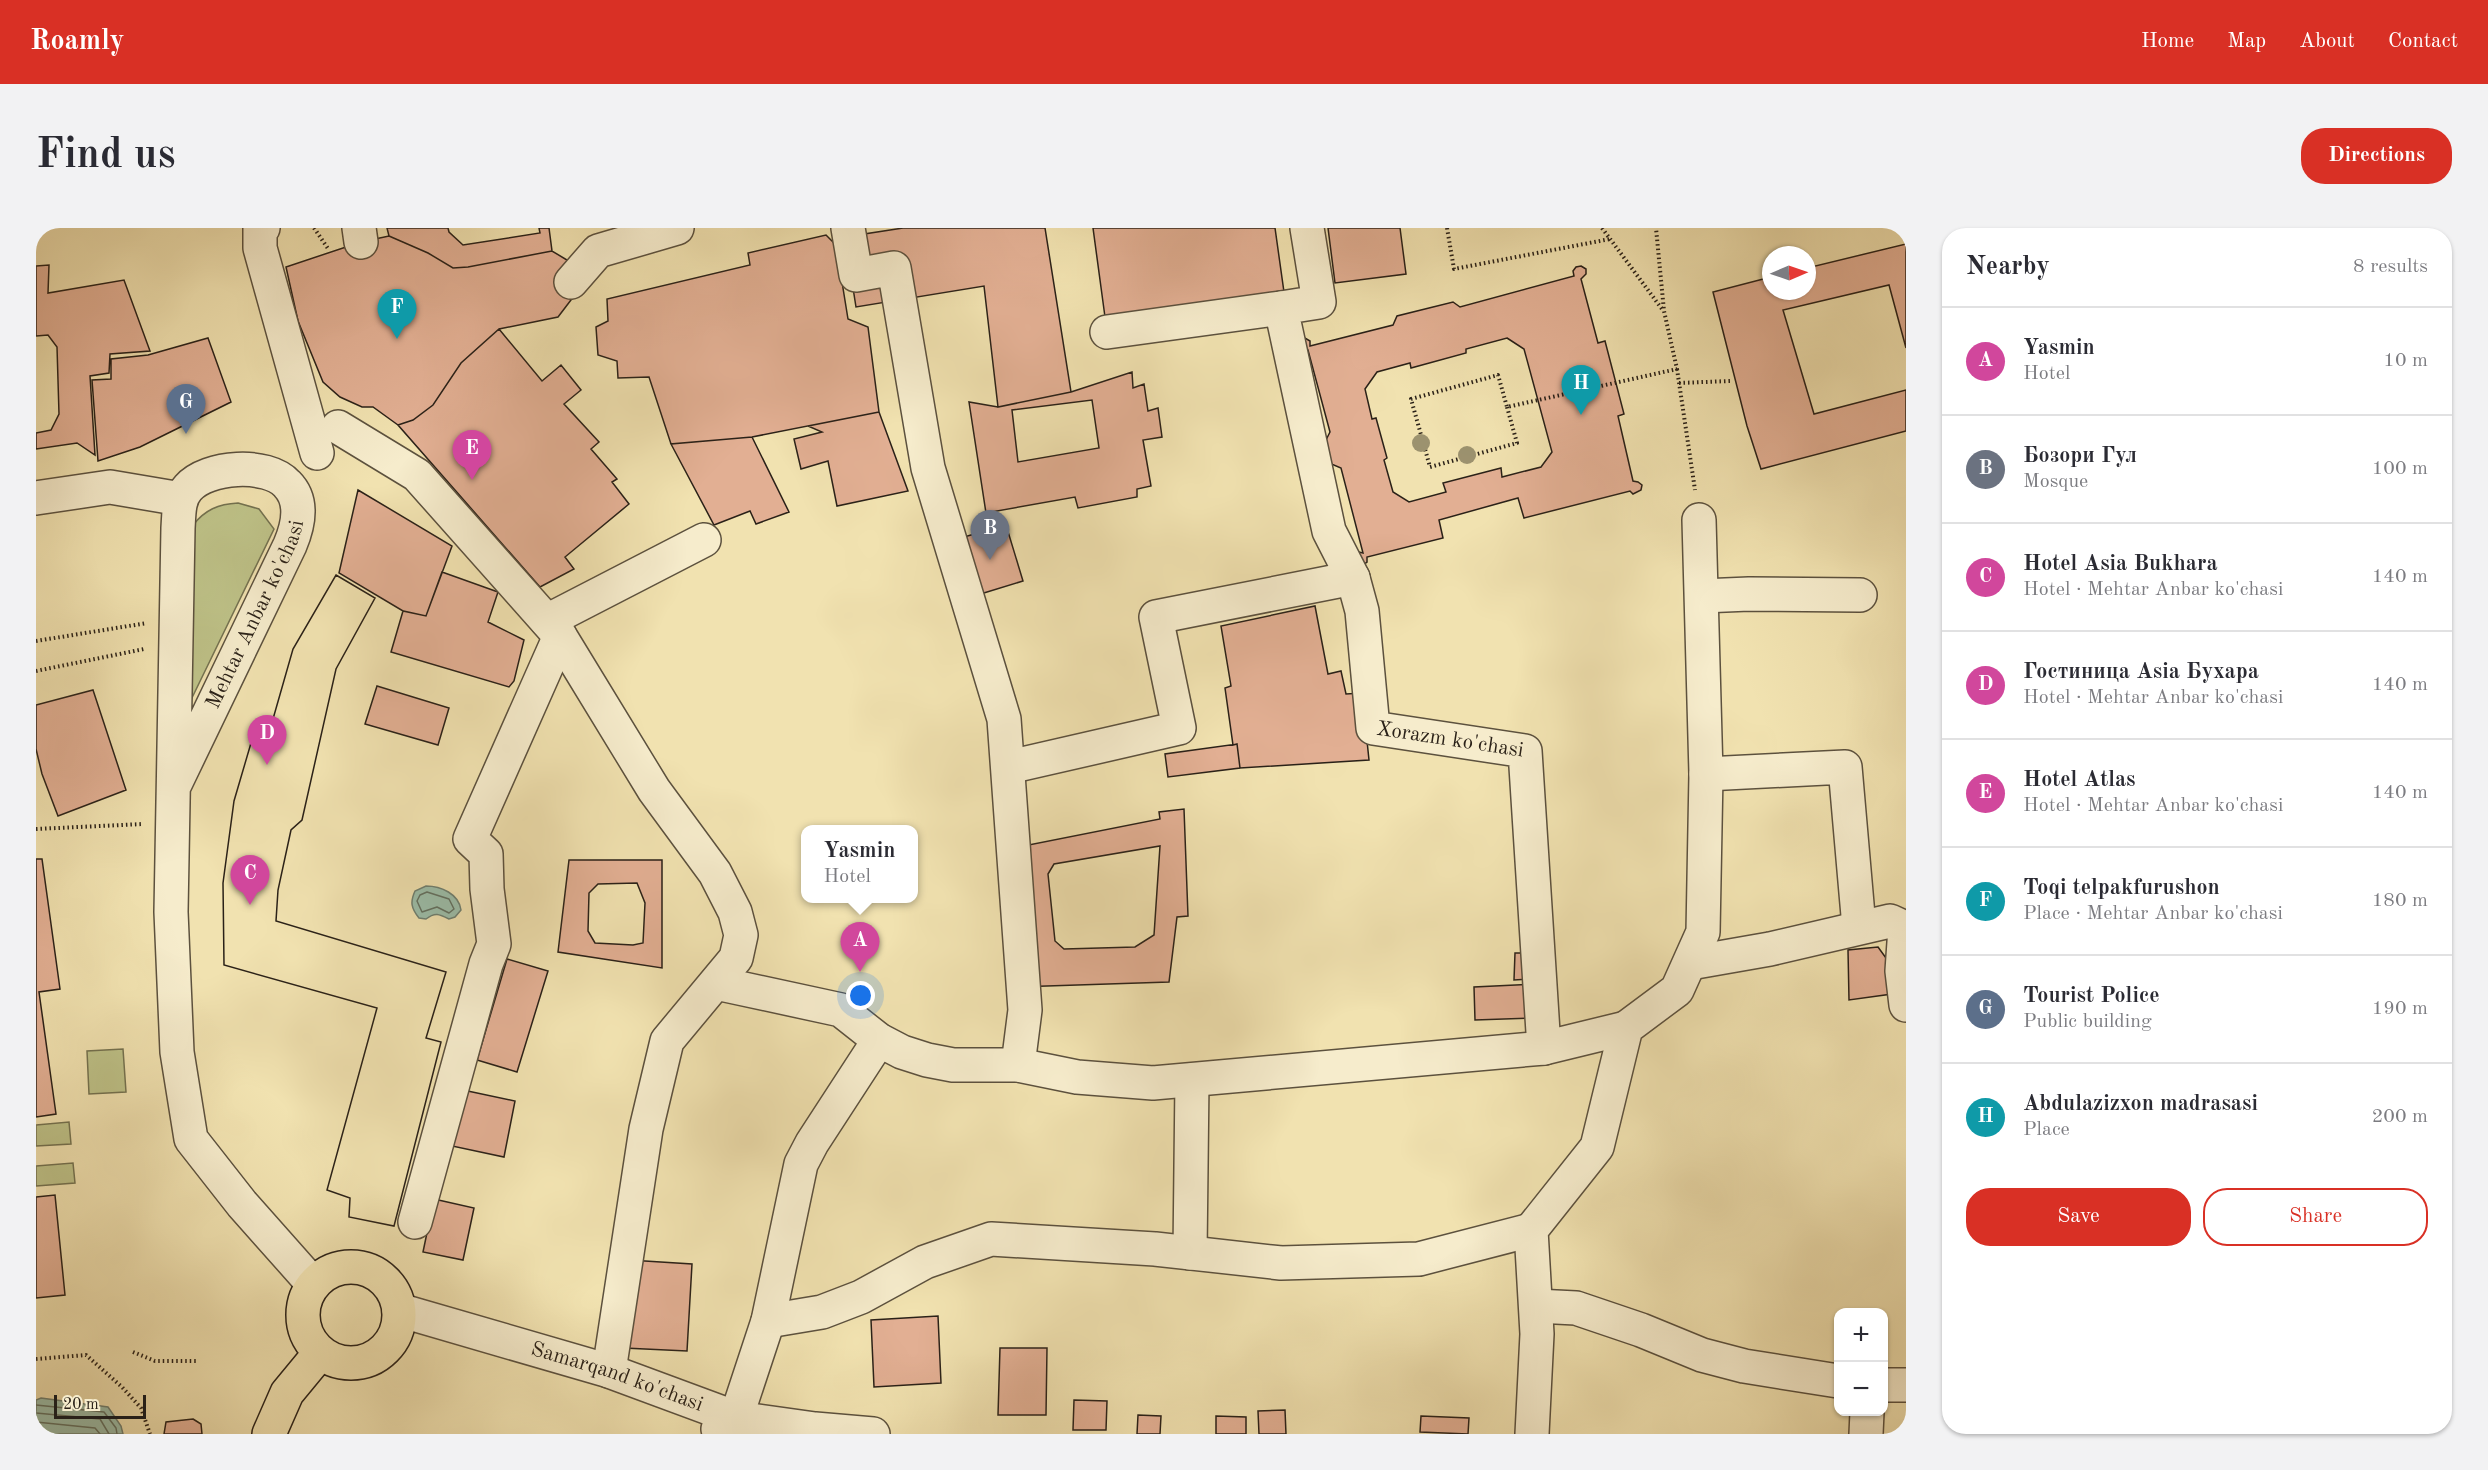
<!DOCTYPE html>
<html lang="en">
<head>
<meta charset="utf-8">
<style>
	:root { --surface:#fff; --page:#f2f2f3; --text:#2b2b33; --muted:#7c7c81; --line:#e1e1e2; --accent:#d93025 }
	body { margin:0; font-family:"Old Standard TT",serif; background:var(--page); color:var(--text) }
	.controls { position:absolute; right:18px; bottom:18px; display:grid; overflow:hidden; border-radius:12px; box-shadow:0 2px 4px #0004 }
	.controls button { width:54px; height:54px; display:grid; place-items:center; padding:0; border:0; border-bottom:2px solid var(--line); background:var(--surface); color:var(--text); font:30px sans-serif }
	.compass { position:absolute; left:1726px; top:18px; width:54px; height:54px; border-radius:50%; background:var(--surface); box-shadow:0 2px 4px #0004; rotate:88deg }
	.scale { position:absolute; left:18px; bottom:15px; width:92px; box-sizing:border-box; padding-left:6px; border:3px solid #2a2118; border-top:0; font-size:16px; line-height:21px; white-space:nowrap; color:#2a2118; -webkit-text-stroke:4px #f6eccc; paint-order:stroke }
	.you { position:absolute; left:825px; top:768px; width:21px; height:21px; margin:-15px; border:4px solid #fff; border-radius:50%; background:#1a73e8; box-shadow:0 0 0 9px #1a73e833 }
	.badge { display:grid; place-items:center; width:39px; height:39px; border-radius:50%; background:var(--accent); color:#fff; font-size:20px; font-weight:700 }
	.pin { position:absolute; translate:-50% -50px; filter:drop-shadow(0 2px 3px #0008) }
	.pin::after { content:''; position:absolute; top:32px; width:21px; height:18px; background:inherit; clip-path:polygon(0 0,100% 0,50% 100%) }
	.popup { position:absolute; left:765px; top:597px; width:117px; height:78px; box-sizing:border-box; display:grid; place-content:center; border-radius:12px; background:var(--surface); filter:drop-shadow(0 2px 4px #0005); font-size:20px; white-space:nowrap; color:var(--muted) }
	.popup b { font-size:22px; color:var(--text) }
	.popup::after { content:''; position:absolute; left:50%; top:100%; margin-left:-12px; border:12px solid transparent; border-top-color:var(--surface) }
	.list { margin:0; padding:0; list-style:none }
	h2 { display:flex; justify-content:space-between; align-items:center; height:78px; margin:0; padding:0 24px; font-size:26px }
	h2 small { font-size:20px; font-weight:400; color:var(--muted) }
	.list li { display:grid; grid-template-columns:39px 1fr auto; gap:18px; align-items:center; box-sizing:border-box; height:108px; padding:0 24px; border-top:2px solid var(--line) }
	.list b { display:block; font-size:22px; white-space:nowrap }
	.list p { margin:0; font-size:20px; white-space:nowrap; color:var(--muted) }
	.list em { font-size:20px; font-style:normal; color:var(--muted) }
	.actions { display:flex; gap:12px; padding:18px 24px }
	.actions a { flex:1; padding:14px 0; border:2px solid var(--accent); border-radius:24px; text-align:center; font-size:21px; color:var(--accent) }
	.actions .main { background:var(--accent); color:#fff }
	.map { position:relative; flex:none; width:1870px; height:1206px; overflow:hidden; border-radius:24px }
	header { display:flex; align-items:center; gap:36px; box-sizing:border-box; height:84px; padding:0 30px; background:var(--accent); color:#fff }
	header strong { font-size:28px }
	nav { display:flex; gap:33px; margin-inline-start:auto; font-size:21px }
	.intro { display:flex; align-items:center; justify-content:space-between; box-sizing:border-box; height:144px; padding:0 36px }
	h1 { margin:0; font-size:42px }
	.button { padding:15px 27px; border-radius:24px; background:var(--accent); color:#fff; font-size:21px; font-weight:700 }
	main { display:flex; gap:36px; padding:0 36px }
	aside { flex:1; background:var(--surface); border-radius:24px; box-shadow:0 2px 4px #0004 }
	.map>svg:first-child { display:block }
	.green { fill:#bec288; stroke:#747250; stroke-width:1.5 }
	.water { fill:#9bbeaa; stroke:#6e7f70; stroke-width:1.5 }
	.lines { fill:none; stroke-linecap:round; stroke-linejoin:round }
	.shore { stroke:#627061; stroke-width:1.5 }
	.building { fill:#e2af93; stroke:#2a2118; stroke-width:1.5; fill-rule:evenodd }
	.minor-casing { stroke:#5c513e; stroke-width:36 }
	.major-casing { stroke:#2a2118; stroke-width:36 }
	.path { stroke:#2a2118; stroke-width:4; stroke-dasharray:1.5 3; stroke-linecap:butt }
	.minor { stroke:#f6eccc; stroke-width:33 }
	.major { stroke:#f1e2b0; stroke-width:33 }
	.tree { fill:#9c926f }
	.labels { text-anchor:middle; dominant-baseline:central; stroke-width:4.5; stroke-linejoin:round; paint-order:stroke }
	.street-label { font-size:21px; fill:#2a2118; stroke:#f6eccc }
</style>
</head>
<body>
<header>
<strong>Roamly</strong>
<nav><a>Home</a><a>Map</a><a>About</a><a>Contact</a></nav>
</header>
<div class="intro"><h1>Find us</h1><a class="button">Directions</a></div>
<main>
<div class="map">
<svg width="1870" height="1206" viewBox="0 0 1870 1206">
	<rect width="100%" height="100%" fill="#f1e2b0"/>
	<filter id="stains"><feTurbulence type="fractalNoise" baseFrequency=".00333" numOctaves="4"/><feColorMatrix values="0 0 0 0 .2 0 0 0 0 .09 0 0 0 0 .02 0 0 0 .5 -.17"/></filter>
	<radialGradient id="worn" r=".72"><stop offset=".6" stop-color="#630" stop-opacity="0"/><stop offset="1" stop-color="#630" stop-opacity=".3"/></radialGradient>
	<path class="green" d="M202,275L223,281L238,301L153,476L157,297C169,282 182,276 202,275Z
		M87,821L90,864L53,866L51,823Z
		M33,894L35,916L0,918V897Z
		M37,935L39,955L0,958V938Z"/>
	<path class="water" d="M390,658C405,658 423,666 425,682L419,689L413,691C403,686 399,684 390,691L383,690C375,680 374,674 379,663Z
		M5,1170L72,1179L85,1198L87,1206H0V1172Z"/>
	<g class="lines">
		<path class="shore" d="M391,664L413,671L418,681L413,685L401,679L386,684L381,673L384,667Z
			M0,1177L68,1184L80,1200L81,1206
			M0,1185L64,1191L73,1206
			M0,1194L59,1200L64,1206"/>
	</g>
	<path class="building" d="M351,0H412L413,4L427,17L504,5L503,0H513L516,23L432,39L417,40L392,25L353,8Z
		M867,0H1009L1035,164L962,179L948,58L820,79L809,9Z
		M1057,0H1239L1248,64L1069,89Z
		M1292,0H1364L1370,46L1299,55Z
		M790,7L800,17L812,91L832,99L843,184L716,209L635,216L613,149L582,150L581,133L562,127L560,99L572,93L571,71L714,37L712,25Z
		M353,8L392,25L417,40L432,39L516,23L531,32L538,68L522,89L463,101L425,135L397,177L377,192L362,197L337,179H326L304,169L287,154L262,93L250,39L325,14Z
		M1870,16V120L1853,57L1747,82L1778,186L1870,162V203L1725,241L1711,198L1677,64L1735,49V63H1771V40Z
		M13,37L12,65L88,52L114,123L74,126L73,145L54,148L59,227L41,215L0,221V205L15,202L23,186L21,119L12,107L0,108V38Z
		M1545,38L1550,41V46L1545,51L1562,115L1569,113L1588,186L1582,188L1597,253L1602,254L1606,257L1605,262L1597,266L1594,263L1488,290L1482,270L1403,292L1407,310L1331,329V334L1327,337L1319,327L1323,324L1327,325L1305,240L1293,235L1288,216L1294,204L1272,122L1266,123L1264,111L1269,110L1274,113V118L1357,97L1361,88L1417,74L1424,79L1538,48L1537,43L1540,39ZM1471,110L1488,121L1516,224L1505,239L1466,249L1465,240L1407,255L1410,264L1373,274L1357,264L1348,232L1351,230L1340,190L1336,191L1329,161L1341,144L1374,135L1375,140L1430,125V121Z
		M463,101L506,153L525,137L545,162L528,176L563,214L555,221L581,251L576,254L593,276L529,329L538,341L504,359L362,197L377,192L397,177L425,135Z
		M172,110L195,174L104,219L62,233L56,152L75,151V131L112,127Z
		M1096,144L1097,160L1108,156L1112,183L1122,180L1126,209L1107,212L1115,258L1101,261V269L1042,280L1039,269L950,285L933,174L962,179L1035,164ZM1056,172L1063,220L982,234L976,182Z
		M843,184L872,263L801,278L792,233L765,241L758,211L786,204L772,198Z
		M716,209L753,284L720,296L714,283L678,297L635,216Z
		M322,262L416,318L390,388L367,383L303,345Z
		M970,297L987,353L938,368L921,311Z
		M406,344L462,364L452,394L488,412L478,453L473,459L355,424L367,383L390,388Z
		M300,347L339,370L300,441L266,592L255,602L242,662L240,693L410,744L390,810L405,814L358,998L313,989L314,970L291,962L341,780L188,737L187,655L198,573L220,498H235L257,421Z
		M300,347L339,370L300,441L266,592L255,602L242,662L240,693L410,744L390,810L405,814L358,998L313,989L314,970L291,962L341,780L188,737L187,655L198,573L220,498H235L257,421Z
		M1279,378L1292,446L1305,443L1310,466L1326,465L1333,532L1204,540L1201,516L1197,517L1189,460L1195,458L1185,398Z
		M341,458L413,480L402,517L329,496Z
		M57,462L90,562L22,588L6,546L0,521V477Z
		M1201,516L1204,540L1132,549L1129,526Z
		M1148,581L1152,688L1141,689L1133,754L980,759L978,620L1124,591L1123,584ZM1124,618L1118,707L1099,719L1028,721L1019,713L1012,646L1018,636Z
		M0,631H6L24,761L3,764L20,886L0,889Z
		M533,632H626V740L522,724ZM601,655L609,675L607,715L597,717L559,715L552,703L553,665L562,656Z
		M1842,719L1858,741L1863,765L1813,772L1812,722Z
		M1479,725H1495V751L1478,752Z
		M471,731L512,743L481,844L441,832Z
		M1498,756L1499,790L1439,792L1438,759Z
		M427,862L479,873L468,929L416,918Z
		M19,967L29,1067L0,1070V969Z
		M398,971L438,980L427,1032L387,1024Z
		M593,1032L656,1036L651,1123L588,1120Z
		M902,1088L905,1155L838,1159L835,1092Z
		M964,1120H1011L1010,1187H962Z
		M1038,1172L1071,1173L1070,1202H1037Z
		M1249,1182L1250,1206H1223L1222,1183Z
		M1102,1187L1125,1188L1124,1206H1101Z
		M1180,1188L1210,1189V1206H1180Z
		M1385,1188L1433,1190L1432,1206L1384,1204Z
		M157,1191L165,1196L166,1206H128L130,1194Z"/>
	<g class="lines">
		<g class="minor-casing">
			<g id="minor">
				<path d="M227,0L224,1V20L281,225"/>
				<path d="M323,0L325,14"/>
				<path d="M812,0L820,47L858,40L892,240L968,491L989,782L982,837"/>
				<path id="s1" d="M1271,0L1283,74L1245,80L1293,303L1317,350L1326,383L1337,500L1489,523L1508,820"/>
				<path d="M535,54L562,23L641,0"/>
				<path d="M1071,104L1245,80"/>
				<path d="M302,199L381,247L524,408L618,562L679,645L699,684L705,707L700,730L631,813L610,901L573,1143"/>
				<path d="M0,270L74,259L145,271"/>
				<path d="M1666,368L1713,366L1824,367"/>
				<path d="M511,393L668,312"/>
				<path d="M973,539L1143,500L1120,389L1317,350"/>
				<path d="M1670,546L1809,539L1823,699"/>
				<path id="s2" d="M139,556L254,317C262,298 268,273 251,256C231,234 171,238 152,260C142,271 143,286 142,300L135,684L141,824L155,911L206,976L277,1056"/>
				<path d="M1654,735L1734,721L1854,693L1869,700L1866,743L1870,777"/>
				<path d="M680,755L805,782L843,812L866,824L891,832L917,837H982L1041,849L1117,855L1508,820L1590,800"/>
				<path d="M379,994L450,736L458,716L451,661L450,626L434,611L524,408"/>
				<path d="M1154,1025L1156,852"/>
				<path d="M1500,1078L1540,1080L1605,1102L1666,1127L1708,1138L1802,1153"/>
				<path id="s3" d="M363,1082L573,1143L700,1190L779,1201L837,1206"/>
				<path d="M732,1093L786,1084L825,1069L889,1034L955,1011L1119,1021L1245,1035L1383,1031L1495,1002"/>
				<path d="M1848,1157H1870"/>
				<path d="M682,1201L700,1190L732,1093L765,936L776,915L843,812"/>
				<path d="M1496,1206L1501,1106L1495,1002L1561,919L1590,800L1641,762L1667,704L1670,546L1663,292"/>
				<path d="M1830,1206L1831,1184"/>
			</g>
		</g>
		<g class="major-casing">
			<path id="major" d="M267 1087a48 48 0 1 1 96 0a48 48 0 1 1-96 0Z
				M233,1206L251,1165L284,1125"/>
		</g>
		<path class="path" d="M278,0L293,22
			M1411,0L1418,41L1574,11
			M1566,0L1626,81
			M1641,141L1659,262
			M1643,155L1694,153
			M1471,179L1481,215L1394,239L1375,171L1462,147L1471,179L1641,141L1628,83L1620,0
			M0,413L111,395
			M0,443L108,421
			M0,601L107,596
			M97,1124L119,1133H161
			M0,1131L50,1127L86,1159L105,1180L114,1206"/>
		<use href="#minor" class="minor"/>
		<use href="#major" class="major"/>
	</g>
	<g class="tree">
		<circle cx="1385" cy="215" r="9"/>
		<circle cx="1431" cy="227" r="9"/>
	</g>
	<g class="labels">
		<g class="street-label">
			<text stroke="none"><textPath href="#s2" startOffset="188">Mehtar Anbar ko'chasi</textPath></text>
			<text stroke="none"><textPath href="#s1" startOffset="624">Xorazm ko'chasi</textPath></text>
			<text stroke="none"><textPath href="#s3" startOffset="228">Samarqand ko'chasi</textPath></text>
		</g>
	</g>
	<rect width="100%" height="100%" filter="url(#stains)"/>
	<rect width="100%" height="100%" fill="url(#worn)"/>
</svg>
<div class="controls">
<button>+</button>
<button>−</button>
</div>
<svg class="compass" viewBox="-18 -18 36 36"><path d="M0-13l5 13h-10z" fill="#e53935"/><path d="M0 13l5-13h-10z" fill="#7c7c81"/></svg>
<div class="scale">20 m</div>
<div class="you"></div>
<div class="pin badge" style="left:824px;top:744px;background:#d1479c">A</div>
<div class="popup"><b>Yasmin</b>Hotel</div>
<div class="pin badge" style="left:954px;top:332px;background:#6b7280">B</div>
<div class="pin badge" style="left:214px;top:677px;background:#d1479c">C</div>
<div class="pin badge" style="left:231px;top:537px;background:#d1479c">D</div>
<div class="pin badge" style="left:436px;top:252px;background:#d1479c">E</div>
<div class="pin badge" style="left:361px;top:111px;background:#0f9aa8">F</div>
<div class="pin badge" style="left:150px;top:206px;background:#5c6f8a">G</div>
<div class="pin badge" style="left:1545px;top:187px;background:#0f9aa8">H</div>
</div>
<aside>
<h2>Nearby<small>8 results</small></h2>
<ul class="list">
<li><span class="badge" style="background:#d1479c">A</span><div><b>Yasmin</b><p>Hotel</p></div><em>10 m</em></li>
<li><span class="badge" style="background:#6b7280">B</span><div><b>Бозори Гул</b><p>Mosque</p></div><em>100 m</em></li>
<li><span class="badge" style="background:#d1479c">C</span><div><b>Hotel Asia Bukhara</b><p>Hotel · Mehtar Anbar ko'chasi</p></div><em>140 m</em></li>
<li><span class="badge" style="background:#d1479c">D</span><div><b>Гостиница Asia Бухара</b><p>Hotel · Mehtar Anbar ko'chasi</p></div><em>140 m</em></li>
<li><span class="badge" style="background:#d1479c">E</span><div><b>Hotel Atlas</b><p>Hotel · Mehtar Anbar ko'chasi</p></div><em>140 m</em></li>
<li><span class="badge" style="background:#0f9aa8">F</span><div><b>Toqi telpakfurushon</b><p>Place · Mehtar Anbar ko'chasi</p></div><em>180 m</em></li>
<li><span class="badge" style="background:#5c6f8a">G</span><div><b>Tourist Police</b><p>Public building</p></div><em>190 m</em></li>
<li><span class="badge" style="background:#0f9aa8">H</span><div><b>Abdulazizxon madrasasi</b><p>Place</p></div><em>200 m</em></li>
</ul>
<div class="actions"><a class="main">Save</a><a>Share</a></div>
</aside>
</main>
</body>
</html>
